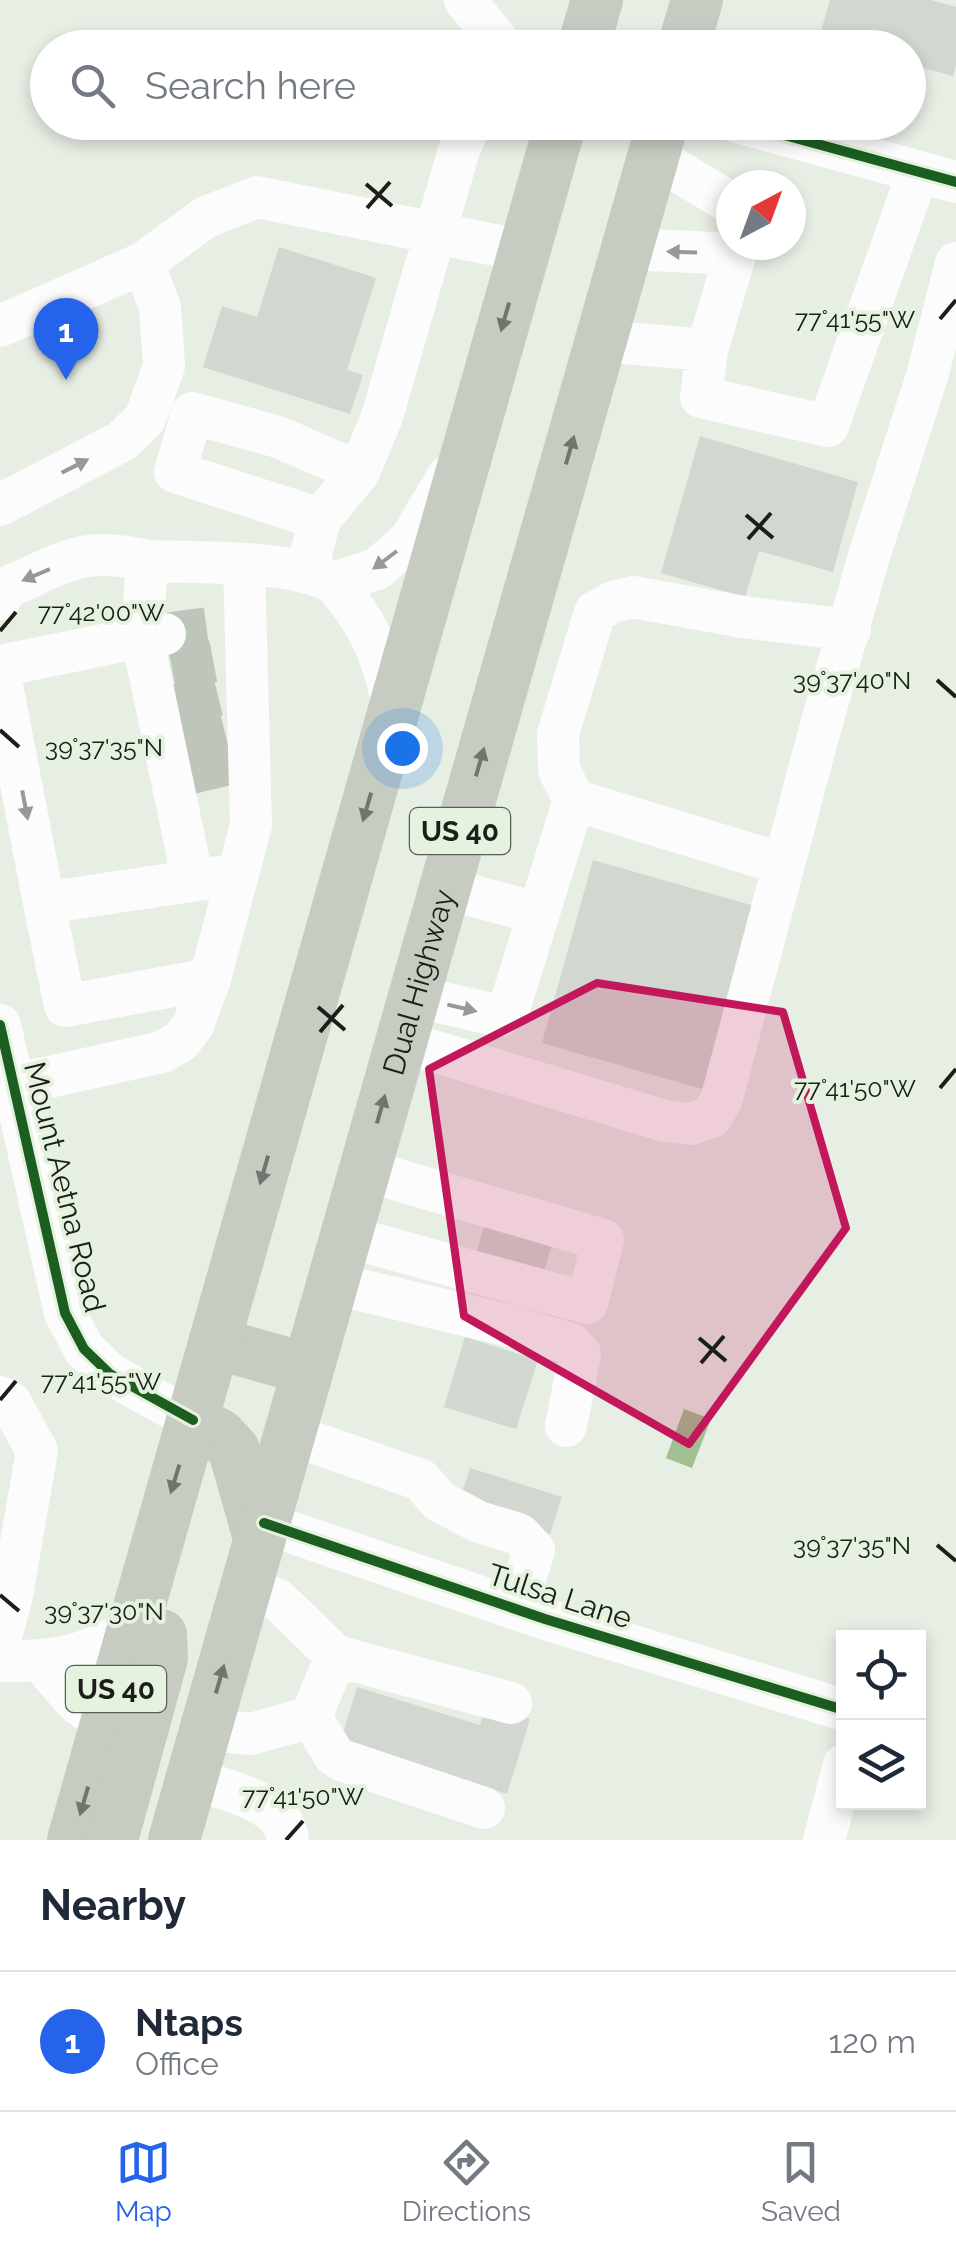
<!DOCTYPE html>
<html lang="en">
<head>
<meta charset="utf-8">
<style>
	:root { --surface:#fff; --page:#f6f6f7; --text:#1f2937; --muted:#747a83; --line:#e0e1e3; --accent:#2563eb }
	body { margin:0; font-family:Raleway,sans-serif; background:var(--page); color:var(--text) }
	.controls { position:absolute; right:30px; bottom:30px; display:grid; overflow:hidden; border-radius:0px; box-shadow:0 5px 15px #0003 }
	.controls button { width:90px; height:90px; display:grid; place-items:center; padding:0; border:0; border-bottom:2px solid var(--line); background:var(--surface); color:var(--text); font:50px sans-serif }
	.compass { position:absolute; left:716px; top:170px; width:90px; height:90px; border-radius:50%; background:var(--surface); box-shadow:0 5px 15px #0003; rotate:41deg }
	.you { position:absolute; left:402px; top:748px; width:35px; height:35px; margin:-25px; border:8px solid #fff; border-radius:50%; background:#1a73e8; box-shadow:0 0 0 15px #1a73e833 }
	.badge { display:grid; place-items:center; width:65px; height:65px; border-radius:50%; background:var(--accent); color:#fff; font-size:32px; font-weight:700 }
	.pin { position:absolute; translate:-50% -82px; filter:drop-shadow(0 2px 5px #0008) }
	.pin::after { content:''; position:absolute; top:52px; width:35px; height:30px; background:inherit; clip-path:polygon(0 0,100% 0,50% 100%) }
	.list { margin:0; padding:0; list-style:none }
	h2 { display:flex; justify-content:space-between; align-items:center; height:130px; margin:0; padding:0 40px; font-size:42px }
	h2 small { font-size:32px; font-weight:400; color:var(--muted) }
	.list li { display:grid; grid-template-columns:65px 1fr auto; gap:30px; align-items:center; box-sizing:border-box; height:140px; padding:0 40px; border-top:2px solid var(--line) }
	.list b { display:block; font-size:38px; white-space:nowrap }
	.list p { margin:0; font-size:32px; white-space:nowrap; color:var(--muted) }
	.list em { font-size:32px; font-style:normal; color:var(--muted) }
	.icon { flex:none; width:55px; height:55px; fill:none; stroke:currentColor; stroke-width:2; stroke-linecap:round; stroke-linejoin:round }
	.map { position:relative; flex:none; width:956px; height:1840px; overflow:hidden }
	.search { position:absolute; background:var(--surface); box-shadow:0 5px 15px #0003; left:30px; right:30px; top:30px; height:110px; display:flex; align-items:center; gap:25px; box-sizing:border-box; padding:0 35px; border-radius:55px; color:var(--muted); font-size:38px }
	.sheet { height:270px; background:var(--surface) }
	nav { display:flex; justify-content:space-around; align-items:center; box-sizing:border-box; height:140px; border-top:2px solid var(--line); background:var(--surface); font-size:28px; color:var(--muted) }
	nav a { display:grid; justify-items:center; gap:5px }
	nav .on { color:var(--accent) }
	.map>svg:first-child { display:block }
	.water { fill:#a1bf90 }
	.building { fill:#d2d7d0 }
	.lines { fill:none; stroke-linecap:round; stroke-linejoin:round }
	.minor-tunnel { stroke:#bec5bb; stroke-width:42; stroke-dasharray:42 21; stroke-linecap:butt }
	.minor { stroke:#fbfcfb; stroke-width:42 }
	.major { stroke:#c6ccc2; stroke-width:52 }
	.cycleway-casing { stroke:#e6f2e0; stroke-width:16 }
	.cycleway { stroke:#1b5e20; stroke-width:10 }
	.oneway { fill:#969995 }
	.oneway2 { fill:#70766d }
	.marked { fill:#c2185b; fill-opacity:0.2; stroke:#c2185b; stroke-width:8; stroke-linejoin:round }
	.ticks { fill:none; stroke:#1b1f18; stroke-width:4 }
	.labels { text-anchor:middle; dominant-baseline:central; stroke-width:8; stroke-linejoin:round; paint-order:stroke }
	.shield { fill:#e6f2e0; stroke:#585e54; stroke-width:2.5 }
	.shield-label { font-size:28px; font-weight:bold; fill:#1b1f18 }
	.street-label { font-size:30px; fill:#1b1f18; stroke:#e6f2e0 }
	.ticks-label { font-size:25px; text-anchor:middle; fill:#1b1f18; stroke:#e6f2e0; stroke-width:8; stroke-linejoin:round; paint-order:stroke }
</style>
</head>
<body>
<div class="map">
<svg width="956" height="1840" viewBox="0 0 956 1840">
	<rect width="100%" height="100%" fill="#e7eee4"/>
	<path class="water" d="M684,1409L711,1419L692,1468L666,1458Z"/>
	<path class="building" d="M830,0H931L956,7V65L953,76L908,64V48H816Z
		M279,247L376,278L347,370L363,375L350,414L203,367L222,306L257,317Z
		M700,436L858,482L833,572L759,551L745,597L661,573Z
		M593,860L765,909L713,1092L542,1043Z
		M486,1221L553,1242L542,1277L475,1256Z
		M465,1337L538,1360L516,1429L444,1407Z
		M470,1468L562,1497L550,1534L458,1506Z
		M357,1687L480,1725L486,1705L530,1719L507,1794L340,1743Z"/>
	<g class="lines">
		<path class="minor-tunnel" d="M165,634L208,628
			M172,669L214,661
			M177,705L221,694
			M183,738L227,727
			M191,773L233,763"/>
		<path class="minor" d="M465,0L503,48
			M737,122L956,182
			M654,157L731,203
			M738,245L707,350L701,397L828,426L918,172
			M627,249L736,254
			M0,326L143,263L206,217L257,197L524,251
			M601,341L707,350
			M0,505L122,441L145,419L164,366L160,307L143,263
			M320,519L175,472L192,413L278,437L359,472
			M306,573L320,519L359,472L382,417L459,150L471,122
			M334,583L377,569L410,540L448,476
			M0,599L6,588C64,563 82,545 147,561
			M165,634L142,637L147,561C196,563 289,559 331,582C338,586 342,593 347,599C374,633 387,669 393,712
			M0,666L142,637L193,881
			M0,675L44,903
			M574,800L559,770L558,734L595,612L613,602L633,597L743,617L850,630
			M444,888L537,913
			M210,979L65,1006L44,903L238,874
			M413,996L500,1016L509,1009L574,800L783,864
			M0,1025L65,1313L84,1349L110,1374L193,1420
			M400,1041L665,1121L691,1124L711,1117L721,1101L817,740L869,556L928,373L956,263
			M0,1088L162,1052L181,1041L193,1025L210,979L251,825L244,565
			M345,1236L587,1303L603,1240L364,1170
			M331,1283L515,1327L571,1344L580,1354L566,1426
			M0,1397L10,1402L37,1451L12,1595L0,1641
			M289,1434L421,1480L439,1501L479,1522L519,1534L534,1550L516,1609
			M264,1523L545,1619L844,1710
			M336,1656L511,1703
			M0,1661C59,1662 82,1657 133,1628
			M41,1662L77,1703L106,1724
			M311,1717L334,1755L341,1760L484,1808
			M205,1729L251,1734L311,1717L336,1656L278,1600L246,1586
			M192,1778C224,1791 285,1800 288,1840
			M824,1840L844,1765"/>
		<g class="major">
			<path d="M583,48L597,0"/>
			<path d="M683,48L697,0"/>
			<path d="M215,1343L307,1369"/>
			<path d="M193,1420L220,1435L234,1450L259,1538"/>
			<path d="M73,1840L561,122"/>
			<path d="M112,1840L162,1658L161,1635"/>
			<path id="s1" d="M174,1840L663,122"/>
		</g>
		<g class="cycleway-casing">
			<path id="cycleway" d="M737,122L956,182
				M0,1025L65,1313L84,1349L110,1374L193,1420
				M264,1523L545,1619L844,1710"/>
		</g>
		<use href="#cycleway" class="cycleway"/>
	</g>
	<defs><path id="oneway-solid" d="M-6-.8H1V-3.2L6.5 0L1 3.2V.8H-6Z" transform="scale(2.5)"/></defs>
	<g class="oneway">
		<use href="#oneway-solid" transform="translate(682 252) rotate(-178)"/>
		<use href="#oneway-solid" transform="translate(75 466) rotate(-27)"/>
		<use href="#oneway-solid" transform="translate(385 560) rotate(143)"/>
		<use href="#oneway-solid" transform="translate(36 575) rotate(157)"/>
		<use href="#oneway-solid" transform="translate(25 805) rotate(79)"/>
		<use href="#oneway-solid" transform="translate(462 1008) rotate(13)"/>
	</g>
	<g class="oneway2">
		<use href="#oneway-solid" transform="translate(505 317) rotate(106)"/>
		<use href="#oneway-solid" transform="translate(570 450) rotate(-74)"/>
		<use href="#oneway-solid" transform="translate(480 762) rotate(-74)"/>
		<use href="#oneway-solid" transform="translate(367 807) rotate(106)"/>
		<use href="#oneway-solid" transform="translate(381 1109) rotate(-74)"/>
		<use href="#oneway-solid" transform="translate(264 1170) rotate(106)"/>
		<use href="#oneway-solid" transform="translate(175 1479) rotate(107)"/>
		<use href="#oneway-solid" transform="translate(220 1679) rotate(-74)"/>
		<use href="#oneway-solid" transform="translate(84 1801) rotate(106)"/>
	</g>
	<path class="marked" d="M597,983L783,1012L846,1228L689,1444L464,1316L429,1069Z"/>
	<path class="ticks" d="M366,184L392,206M367,208L390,182M940,319L956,300M746,515L773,538M748,539L771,513M0,631L16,612M937,680L956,697M0,730L19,747M318,1007L345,1030M320,1032L343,1005M940,1088L956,1069M699,1338L726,1361M701,1363L724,1336M0,1400L16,1381M937,1545L956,1561M0,1595L19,1611M286,1840L303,1821"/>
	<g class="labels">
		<g class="shield">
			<rect x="410" y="808" width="100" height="46" rx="8"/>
			<rect x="66" y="1666" width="100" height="46" rx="8"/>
		</g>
		<g class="shield-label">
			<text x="460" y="831">US 40</text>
			<text x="116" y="1689">US 40</text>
		</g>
		<g class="street-label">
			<text stroke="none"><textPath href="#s1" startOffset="892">Dual Highway</textPath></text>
			<text transform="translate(65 1187) rotate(76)">Mount Aetna Road</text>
			<text transform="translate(560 1596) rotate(18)">Tulsa Lane</text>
		</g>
	</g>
	<g class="ticks-label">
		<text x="855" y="328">77°41'55"W</text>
		<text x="101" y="621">77°42'00"W</text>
		<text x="852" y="689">39°37'40"N</text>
		<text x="104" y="756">39°37'35"N</text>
		<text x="855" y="1097">77°41'50"W</text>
		<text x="101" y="1390">77°41'55"W</text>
		<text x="852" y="1554">39°37'35"N</text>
		<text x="104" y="1620">39°37'30"N</text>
		<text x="303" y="1805">77°41'50"W</text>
	</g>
</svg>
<div class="controls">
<button><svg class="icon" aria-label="locate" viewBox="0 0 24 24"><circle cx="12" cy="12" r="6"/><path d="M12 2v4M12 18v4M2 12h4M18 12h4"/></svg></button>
<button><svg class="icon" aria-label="layers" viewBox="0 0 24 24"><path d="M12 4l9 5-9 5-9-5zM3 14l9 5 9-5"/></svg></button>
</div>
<svg class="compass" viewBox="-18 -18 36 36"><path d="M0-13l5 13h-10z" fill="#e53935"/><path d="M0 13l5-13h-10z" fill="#747a83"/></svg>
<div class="you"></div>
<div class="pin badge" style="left:66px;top:380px">1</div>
<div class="search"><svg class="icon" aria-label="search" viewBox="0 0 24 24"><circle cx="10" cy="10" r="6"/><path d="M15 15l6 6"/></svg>Search here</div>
</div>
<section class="sheet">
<h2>Nearby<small></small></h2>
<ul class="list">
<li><span class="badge">1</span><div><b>Ntaps</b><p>Office</p></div><em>120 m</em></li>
</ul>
</section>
<nav>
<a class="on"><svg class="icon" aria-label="map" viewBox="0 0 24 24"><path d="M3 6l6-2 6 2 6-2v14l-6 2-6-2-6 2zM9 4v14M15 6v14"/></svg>Map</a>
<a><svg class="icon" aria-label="directions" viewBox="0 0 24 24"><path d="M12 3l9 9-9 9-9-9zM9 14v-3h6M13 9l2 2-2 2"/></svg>Directions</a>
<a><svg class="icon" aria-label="saved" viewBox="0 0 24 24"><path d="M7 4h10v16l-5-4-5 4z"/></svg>Saved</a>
</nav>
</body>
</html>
